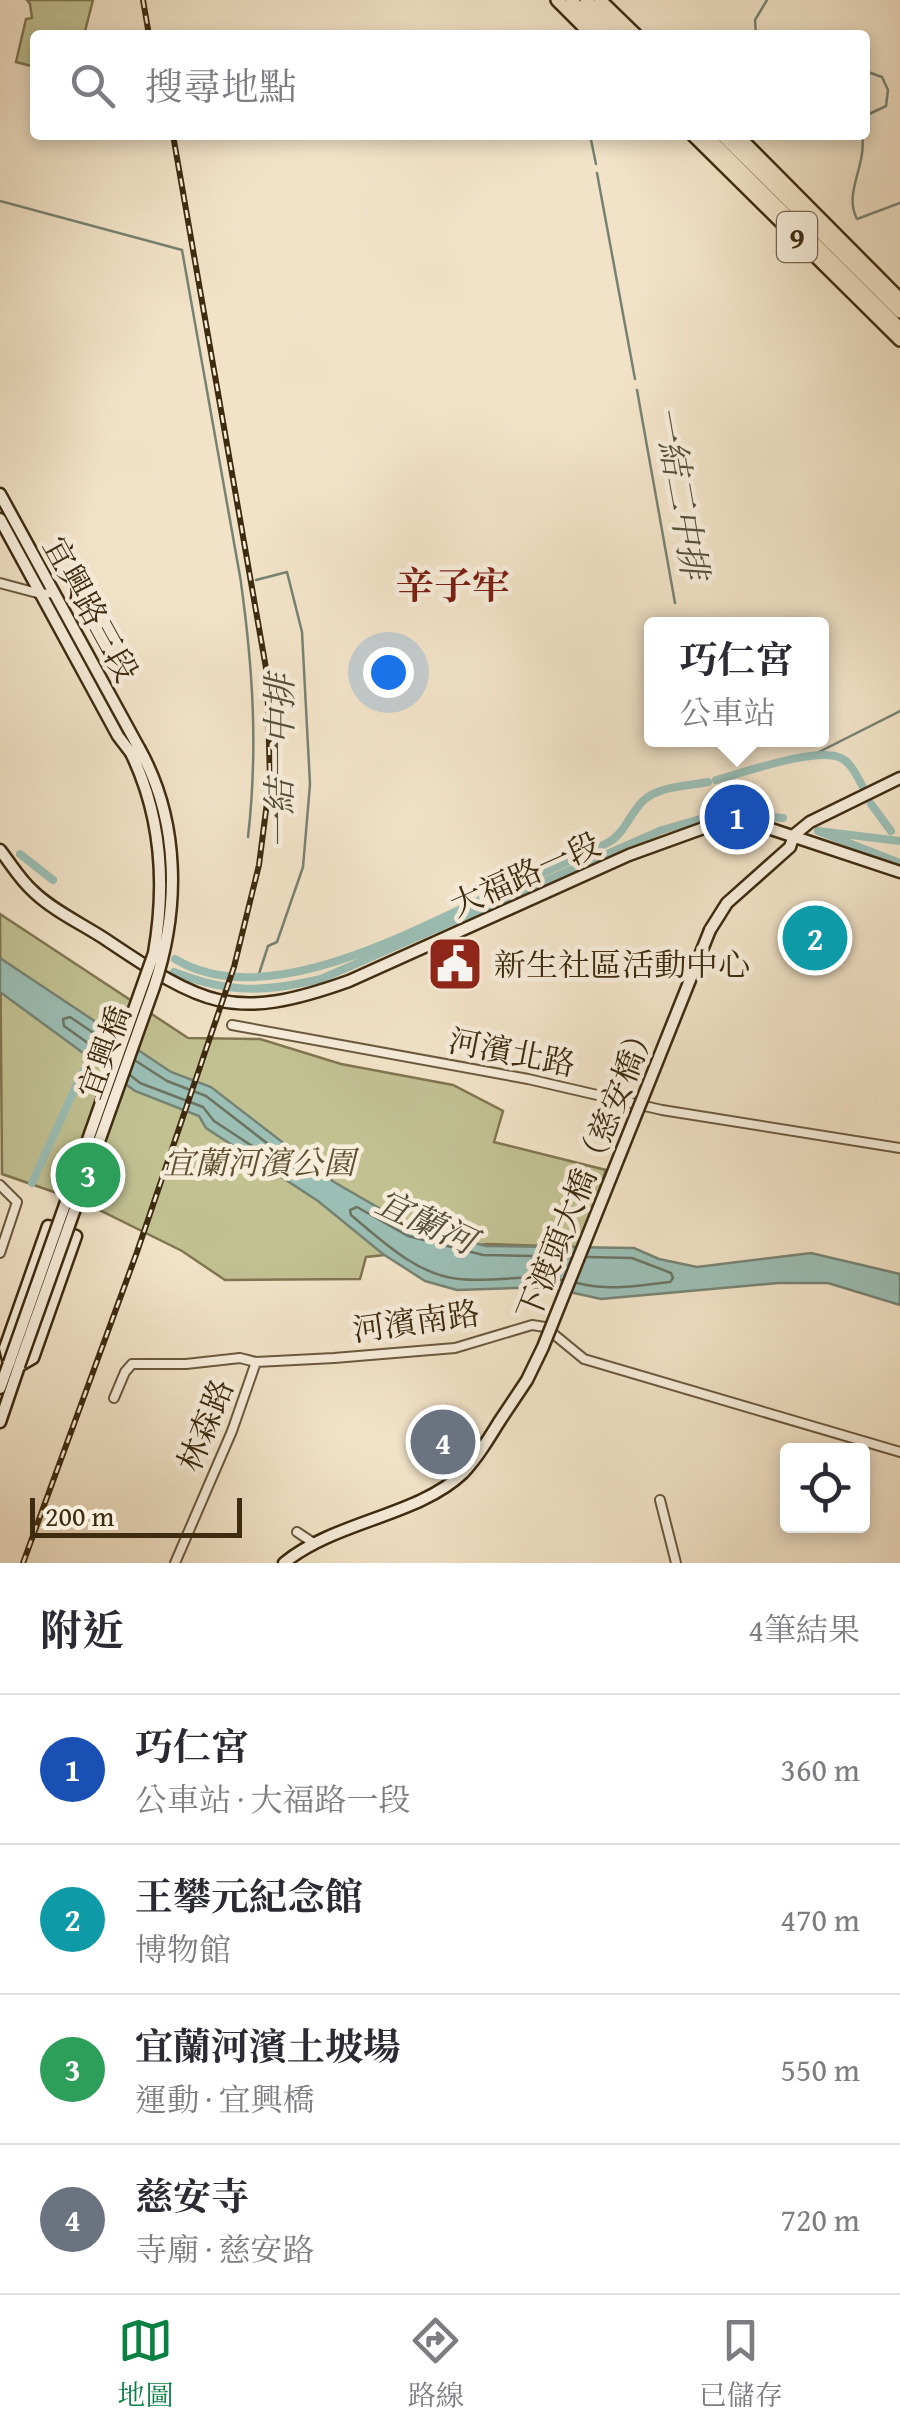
<!DOCTYPE html>
<html lang="zh-TW">
<head>
<meta charset="utf-8">
<style>
	:root { --surface:#fff; --page:#f7f7f7; --text:#2b2b33; --muted:#7c7c81; --line:#e1e1e2; --accent:#0b8043 }
	body { margin:0; font-family:"Gentium Book Plus","Noto Serif TC",serif; background:var(--page); color:var(--text) }
	.controls { position:absolute; right:30px; bottom:30px; display:grid; overflow:hidden; border-radius:10px; box-shadow:0 5px 15px #0003 }
	.controls button { width:90px; height:90px; display:grid; place-items:center; padding:0; border:0; border-bottom:2px solid var(--line); background:var(--surface); color:var(--text); font:50px sans-serif }
	.scale { position:absolute; left:30px; bottom:25px; width:212px; box-sizing:border-box; padding-left:10px; border:5px solid #3e2b10; border-top:0; font-size:28px; line-height:35px; white-space:nowrap; color:#3e2b10; -webkit-text-stroke:8px #f7eddb; paint-order:stroke }
	.you { position:absolute; left:388px; top:672px; width:35px; height:35px; margin:-25px; border:8px solid #fff; border-radius:50%; background:#1a73e8; box-shadow:0 0 0 15px #1a73e833 }
	.badge { display:grid; place-items:center; width:65px; height:65px; border-radius:50%; background:var(--accent); color:#fff; font-size:32px; font-weight:700 }
	.pin { position:absolute; translate:-50% -50%; border:5px solid #fff; box-shadow:0 2px 10px #0006 }
	.popup { position:absolute; left:644px; top:617px; width:185px; height:130px; box-sizing:border-box; display:grid; place-content:center; border-radius:10px; background:var(--surface); filter:drop-shadow(0 2px 8px #0005); font-size:32px; white-space:nowrap; color:var(--muted) }
	.popup b { font-size:38px; color:var(--text) }
	.popup::after { content:''; position:absolute; left:50%; top:100%; margin-left:-20px; border:20px solid transparent; border-top-color:var(--surface) }
	.list { margin:0; padding:0; list-style:none }
	h2 { display:flex; justify-content:space-between; align-items:center; height:130px; margin:0; padding:0 40px; font-size:42px }
	h2 small { font-size:32px; font-weight:400; color:var(--muted) }
	.list li { display:grid; grid-template-columns:65px 1fr auto; gap:30px; align-items:center; box-sizing:border-box; height:150px; padding:0 40px; border-top:2px solid var(--line) }
	.list b { display:block; font-size:38px; white-space:nowrap }
	.list p { margin:0; font-size:32px; white-space:nowrap; color:var(--muted) }
	.list em { font-size:32px; font-style:normal; color:var(--muted) }
	.icon { flex:none; width:55px; height:55px; fill:none; stroke:currentColor; stroke-width:2; stroke-linecap:round; stroke-linejoin:round }
	.map { position:relative; flex:none; width:900px; height:1563px; overflow:hidden }
	.search { position:absolute; background:var(--surface); box-shadow:0 5px 15px #0003; left:30px; right:30px; top:30px; height:110px; display:flex; align-items:center; gap:25px; box-sizing:border-box; padding:0 35px; border-radius:10px; color:var(--muted); font-size:38px }
	.sheet { height:730px; background:var(--surface) }
	nav { display:flex; justify-content:space-around; align-items:center; box-sizing:border-box; height:140px; border-top:2px solid var(--line); background:var(--surface); font-size:28px; color:var(--muted) }
	nav a { display:grid; justify-items:center; gap:5px }
	nav .on { color:var(--accent) }
	.map>svg:first-child { display:block }
	.green { fill:#c1c192; stroke:#807651; stroke-width:2.5 }
	.water { fill:#9bbeb5; stroke:#768373; stroke-width:2.5 }
	.lines { fill:none; stroke-linecap:round; stroke-linejoin:round }
	.shore { stroke:#6c7462; stroke-width:2.5 }
	.stream { stroke:#768373; stroke-width:2.5 }
	.canal { stroke:#9bbeb5; stroke-width:8 }
	.street-casing { stroke:#6b593e; stroke-width:12 }
	.secondary-casing { stroke:#3e2b10; stroke-width:15 }
	.primary-casing { stroke:#3e2b10; stroke-width:16 }
	.street { stroke:#f7eddb; stroke-width:8 }
	.secondary { stroke:#f7eddb; stroke-width:10 }
	.primary { stroke:#f2e3c8; stroke-width:11 }
	.rail-casing { stroke:#3e2b10; stroke-width:6 }
	.rail { stroke:#f7eddb; stroke-width:2.5; stroke-dasharray:8; stroke-linecap:butt }
	.secondary-bridge-casing { stroke:#3e2b10; stroke-width:15; stroke-linecap:butt }
	.secondary-bridge { stroke:#f7eddb; stroke-width:10 }
	.labels { text-anchor:middle; dominant-baseline:central; stroke-width:9; stroke-linejoin:round; paint-order:stroke }
	.shield { fill:#f7eddb; stroke:#76654d; stroke-width:2.5 }
	.shield-label { font-size:30px; font-weight:bold; fill:#3e2b10 }
	.street-label { font-size:32px; fill:#3e2b10; stroke:#f7eddb }
	.poi-label { font-size:32px; fill:#3e2b10; stroke:#f7eddb; text-anchor:start }
	.park-label { font-size:32px; font-style:italic; fill:#5f5030; stroke:#f7eddb }
	.water-label { font-size:35px; font-style:italic; fill:#555039; stroke:#f7eddb }
	.quarter-label { font-size:38px; font-weight:bold; fill:#7a1f14; stroke:#f7eddb }
</style>
</head>
<body>
<div class="map">
<svg width="900" height="1563" viewBox="0 0 900 1563">
	<rect width="100%" height="100%" fill="#f2e3c8"/>
	<filter id="stains"><feTurbulence type="fractalNoise" baseFrequency=".002" numOctaves="4"/><feColorMatrix values="0 0 0 0 .2 0 0 0 0 .09 0 0 0 0 .02 0 0 0 .5 -.17"/></filter>
	<radialGradient id="worn" r=".72"><stop offset=".6" stop-color="#630" stop-opacity="0"/><stop offset="1" stop-color="#630" stop-opacity=".3"/></radialGradient>
	<path class="green" d="M27,0H93L84,35H35V67L16,62L26,19L32,18L30,4Z
		M0,914L188,1038L260,1039L341,1064L453,1085L503,1111L494,1142L606,1170L580,1247L488,1244L366,1257L360,1279L225,1280L182,1251L83,1202L2,1174Z"/>
	<path class="water" d="M0,958L171,1072L211,1087L334,1182L412,1227L486,1246L634,1248L659,1259L697,1267L811,1253L900,1274V1305L828,1283H778L601,1299L547,1287L457,1290L425,1281L383,1254L318,1201L206,1128L199,1116L135,1091L0,992Z"/>
	<g class="lines">
		<path class="shore" d="M109,1058L64,1026L63,1019L70,1017L113,1046
			M130,1075L140,1083L203,1107L214,1121L266,1155L273,1153L272,1147L206,1096L167,1081L136,1061
			M562,1280C528,1273 493,1283 459,1279C417,1275 382,1241 351,1215L350,1210L357,1207L408,1236L483,1255L571,1257
			M577,1283C609,1291 637,1286 670,1282L673,1278L671,1273L632,1258L587,1257"/>
		<path class="stream" d="M756,35L755,20L767,0
			M865,71L882,77L888,90L886,106L865,116
			M590,135L596,164
			M862,135C867,166 843,193 857,219L900,203
			M597,173L635,379
			M0,201L182,250L241,582
			M637,390L675,603
			M256,580L287,572L302,632L310,784L303,867L277,942L268,946L258,977
			M241,583C253,669 258,750 248,837
			M811,756L900,711"/>
		<path class="canal" d="M716,780C743,773 817,746 841,758C852,763 858,779 864,789
			M871,804L891,831
			M735,814L783,818
			M818,831L900,863
			M818,831L900,841
			M20,854L53,880
			M175,959C264,1013 406,934 491,895C530,878 572,862 609,842C625,833 630,813 643,801C658,786 689,786 708,782
			M174,972C230,994 265,992 321,979L662,830L714,815
			M32,1183L82,1073L99,1054"/>
		<g class="street-casing">
			<path id="street" d="M0,583L41,594L53,593
				M232,1025L528,1079L662,1110L900,1148
				M0,1185L17,1202L0,1253
				M114,1398L125,1372L132,1364H186L240,1358L256,1362L334,1358L455,1348L532,1325L545,1327L584,1359L900,1452
				M660,1500L676,1563
				M297,1532L312,1542
				M175,1563L232,1431L256,1362"/>
		</g>
		<g class="secondary-casing">
			<path id="secondary" d="M0,494L139,748
				M0,519L118,736L131,753
				M794,835L810,822L900,778
				M0,850C11,864 20,880 34,892C54,911 82,924 105,939C203,1005 232,1023 349,981L629,855L723,821L759,825L900,872
				M710,930L727,903L790,847L794,835
				M0,1388L9,1363L5,1348L48,1226L76,1236L33,1358L19,1366L0,1422
				M284,1563C335,1521 418,1516 463,1473C477,1458 488,1440 499,1422"/>
		</g>
		<g class="primary-casing">
			<path id="primary" d="M557,0L592,35
				M571,0L607,35
				M586,0L621,35
				M600,0L636,35
				M693,135L900,340
				M706,135L900,328
				M722,135L900,312
				M737,135L900,299"/>
		</g>
		<use href="#street" class="street"/>
		<use href="#secondary" class="secondary"/>
		<use href="#primary" class="primary"/>
		<g class="rail-casing">
			<path id="rail" d="M143,0L149,35
				M23,1563L137,1252L234,967L259,865L270,779L267,674L173,135"/>
		</g>
		<use href="#rail" class="rail"/>
		<g class="secondary-bridge-casing">
			<path id="secondary-bridge" d="M9,1363L154,953C166,884 162,817 131,753
				M19,1366L154,987C180,909 180,821 139,748
				M499,1422L527,1380L543,1347L710,930"/>
		</g>
		<use href="#secondary-bridge" class="secondary-bridge"/>
	</g>
	<defs>
		<g id="civic-square" transform="scale(2.875)"><rect x="-9" y="-9" width="18" height="18" rx="4" fill="#8f2418" stroke="#f7eddb"/><path d="M-.6-6.5H3V-4.5H.6V-3L4-1V1h2V6H-6V1h2V-1L-.6-3ZM-1.2 2.5V6h2.4V2.5Z" fill="#fff"/></g>
	</defs>
	<g fill-rule="evenodd">
		<use href="#civic-square" x="455" y="964"/>
	</g>
	<g class="labels">
		<rect class="shield" x="777" y="212" width="40" height="50" rx="8"/>
		<g class="shield-label">
			<text x="797" y="237">9</text>
		</g>
		<g class="street-label">
			<text transform="translate(91 609) rotate(61)">宜興路三段</text>
			<text transform="translate(525 874) rotate(-24)">大福路一段</text>
			<text transform="translate(104 1052) rotate(-70)">宜興橋</text>
			<text transform="translate(512 1052) rotate(11)">河濱北路</text>
			<text transform="translate(586 1170) rotate(-68)">下渡頭大橋（慈安橋）</text>
			<text transform="translate(416 1321) rotate(-8)">河濱南路</text>
			<text transform="translate(205 1425) rotate(-68)">林森路</text>
		</g>
		<g class="poi-label">
			<text x="494" y="964">新生社區活動中心</text>
		</g>
		<g class="park-label">
			<text x="259" y="1162">宜蘭河濱公園</text>
		</g>
		<g class="water-label">
			<text transform="translate(681 492) rotate(80)">一結二中排</text>
			<text transform="translate(279 762) rotate(-90)">一結一中排</text>
			<text transform="translate(426 1221) rotate(25)">宜蘭河</text>
		</g>
		<g class="quarter-label">
			<text x="453" y="585">辛子牢</text>
		</g>
	</g>
	<rect width="100%" height="100%" filter="url(#stains)"/>
	<rect width="100%" height="100%" fill="url(#worn)"/>
</svg>
<div class="controls">
<button><svg class="icon" aria-label="locate" viewBox="0 0 24 24"><circle cx="12" cy="12" r="6"/><path d="M12 2v4M12 18v4M2 12h4M18 12h4"/></svg></button>
</div>
<div class="scale">200 m</div>
<div class="you"></div>
<div class="pin badge" style="left:737px;top:817px;background:#1a4fb4">1</div>
<div class="popup"><b>巧仁宮</b>公車站</div>
<div class="pin badge" style="left:815px;top:938px;background:#0f9aa8">2</div>
<div class="pin badge" style="left:88px;top:1175px;background:#2e9e5b">3</div>
<div class="pin badge" style="left:443px;top:1442px;background:#6b7280">4</div>
<div class="search"><svg class="icon" aria-label="search" viewBox="0 0 24 24"><circle cx="10" cy="10" r="6"/><path d="M15 15l6 6"/></svg>搜尋地點</div>
</div>
<section class="sheet">
<h2>附近<small>4筆結果</small></h2>
<ul class="list">
<li><span class="badge" style="background:#1a4fb4">1</span><div><b>巧仁宮</b><p>公車站 · 大福路一段</p></div><em>360 m</em></li>
<li><span class="badge" style="background:#0f9aa8">2</span><div><b>王攀元紀念館</b><p>博物館</p></div><em>470 m</em></li>
<li><span class="badge" style="background:#2e9e5b">3</span><div><b>宜蘭河濱土坡場</b><p>運動 · 宜興橋</p></div><em>550 m</em></li>
<li><span class="badge" style="background:#6b7280">4</span><div><b>慈安寺</b><p>寺廟 · 慈安路</p></div><em>720 m</em></li>
</ul>
</section>
<nav>
<a class="on"><svg class="icon" aria-label="map" viewBox="0 0 24 24"><path d="M3 6l6-2 6 2 6-2v14l-6 2-6-2-6 2zM9 4v14M15 6v14"/></svg>地圖</a>
<a><svg class="icon" aria-label="directions" viewBox="0 0 24 24"><path d="M12 3l9 9-9 9-9-9zM9 14v-3h6M13 9l2 2-2 2"/></svg>路線</a>
<a><svg class="icon" aria-label="saved" viewBox="0 0 24 24"><path d="M7 4h10v16l-5-4-5 4z"/></svg>已儲存</a>
</nav>
</body>
</html>
